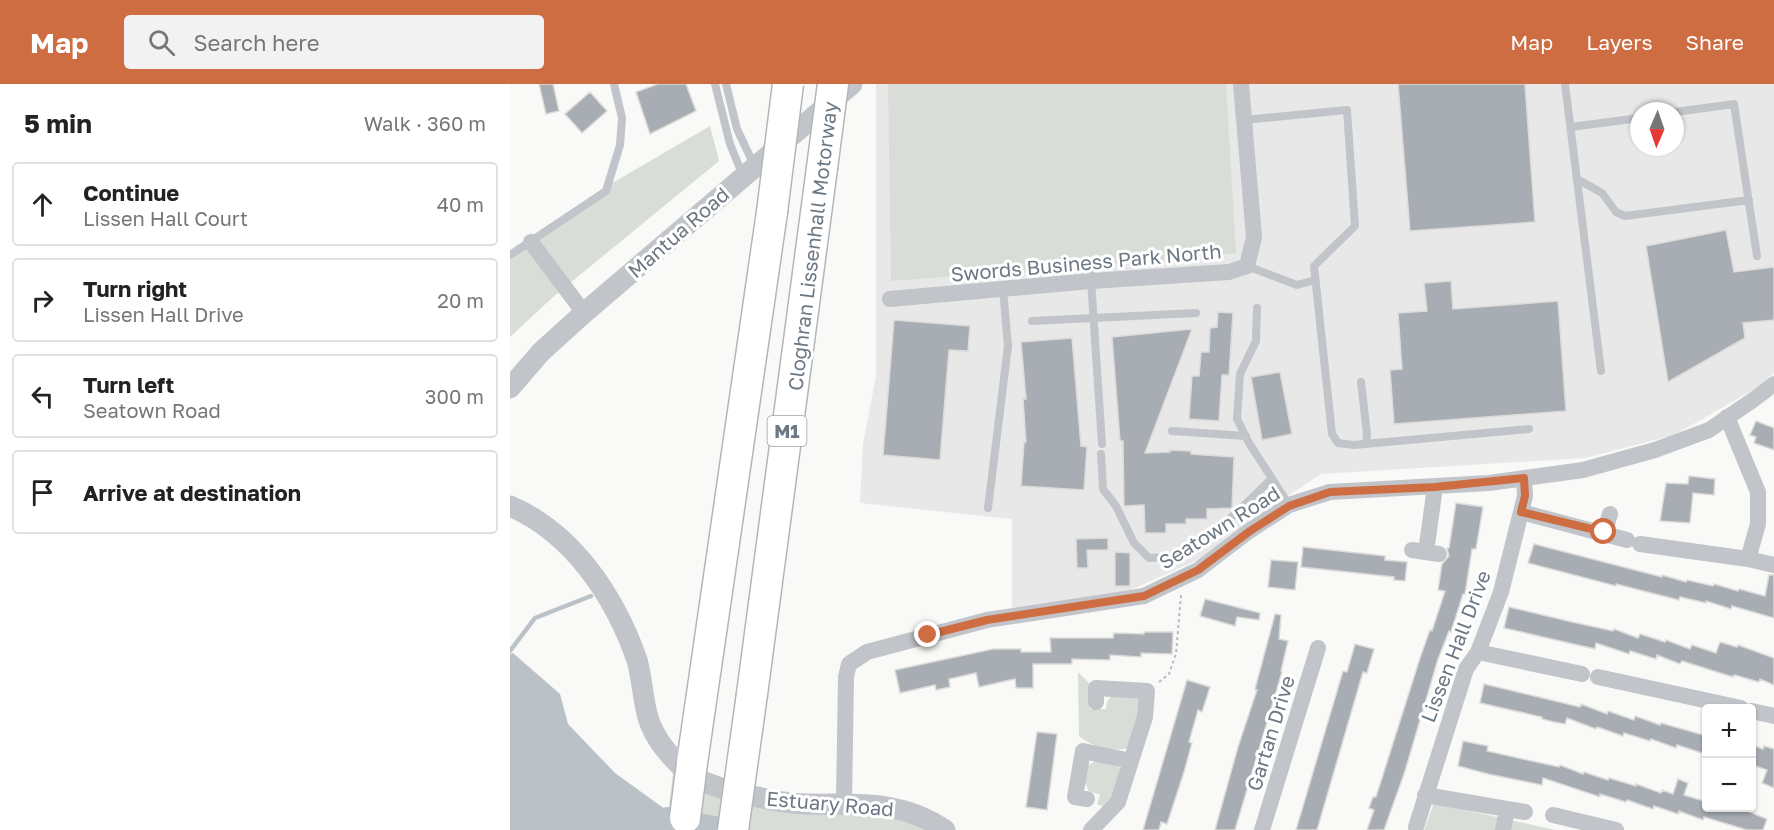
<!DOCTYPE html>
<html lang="en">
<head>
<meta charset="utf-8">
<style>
	:root { --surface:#fff; --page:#f2f2f2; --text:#222; --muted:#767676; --line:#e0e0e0; --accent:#ce6c42 }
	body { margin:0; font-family:"Golos Text",sans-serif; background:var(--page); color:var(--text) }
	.controls { position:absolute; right:18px; bottom:18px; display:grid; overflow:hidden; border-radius:6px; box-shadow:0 2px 4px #0004 }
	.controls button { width:54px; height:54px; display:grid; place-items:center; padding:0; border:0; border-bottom:2px solid var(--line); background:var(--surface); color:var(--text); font:30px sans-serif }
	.compass { position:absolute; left:1120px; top:18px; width:54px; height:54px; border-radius:50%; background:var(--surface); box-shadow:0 2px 4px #0004; rotate:182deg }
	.stop { position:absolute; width:18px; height:18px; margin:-14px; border:4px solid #ce6c42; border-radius:50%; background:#fff }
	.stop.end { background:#ce6c42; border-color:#fff; box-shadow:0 2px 6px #0008 }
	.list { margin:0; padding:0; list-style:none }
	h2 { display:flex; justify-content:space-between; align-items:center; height:78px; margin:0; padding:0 24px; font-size:26px }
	h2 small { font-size:20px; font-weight:400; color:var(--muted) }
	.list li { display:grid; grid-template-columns:39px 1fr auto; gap:18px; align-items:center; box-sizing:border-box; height:84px; margin:0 12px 12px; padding:0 12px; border:2px solid var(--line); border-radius:6px }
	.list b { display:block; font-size:22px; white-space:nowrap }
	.list p { margin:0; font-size:20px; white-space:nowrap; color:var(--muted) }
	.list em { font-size:20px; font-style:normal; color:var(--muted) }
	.icon { flex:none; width:33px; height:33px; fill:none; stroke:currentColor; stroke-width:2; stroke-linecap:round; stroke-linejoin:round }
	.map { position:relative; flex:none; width:1264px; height:746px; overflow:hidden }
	header { display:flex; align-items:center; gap:36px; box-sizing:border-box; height:84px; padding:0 30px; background:var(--accent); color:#fff }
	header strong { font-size:28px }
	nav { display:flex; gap:33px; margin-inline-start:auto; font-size:21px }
	.search { width:420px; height:54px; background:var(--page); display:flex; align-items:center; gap:15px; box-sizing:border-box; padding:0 21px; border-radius:6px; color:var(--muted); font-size:22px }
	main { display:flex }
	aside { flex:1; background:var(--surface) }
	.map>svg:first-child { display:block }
	.built { fill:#e7e8e7; fill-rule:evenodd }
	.green { fill:#d9ddd7 }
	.water { fill:#bac2c7 }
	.pier { fill:#f9f9f7 }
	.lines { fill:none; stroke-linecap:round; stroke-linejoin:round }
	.stream { stroke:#bac2c7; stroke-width:4.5 }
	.river { stroke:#bac2c7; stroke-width:26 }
	.building { fill:#a7adb3; stroke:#dbdbd9; stroke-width:1.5 }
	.motorway-casing { stroke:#b3b6b9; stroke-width:33 }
	.path { stroke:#b9bcbe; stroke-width:2; stroke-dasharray:3 3; stroke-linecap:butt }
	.service { stroke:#c1c4c8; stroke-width:8 }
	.minor { stroke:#c1c4c8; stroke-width:16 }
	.tertiary { stroke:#c1c4c8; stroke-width:21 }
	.motorway { stroke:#fff; stroke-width:30 }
	.motorway-bridge-casing { stroke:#b3b6b9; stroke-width:33; stroke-linecap:butt }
	.motorway-bridge { stroke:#fff; stroke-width:30 }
	.route { stroke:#ce6c42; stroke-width:8 }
	.labels { text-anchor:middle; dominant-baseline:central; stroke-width:6; stroke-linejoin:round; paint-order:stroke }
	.shield { fill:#fff; stroke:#98a0a9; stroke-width:1.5 }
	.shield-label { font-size:18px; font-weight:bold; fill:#6c7884 }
	.street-label { font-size:20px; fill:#6c7884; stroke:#fff }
</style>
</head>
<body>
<header>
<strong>Map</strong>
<div class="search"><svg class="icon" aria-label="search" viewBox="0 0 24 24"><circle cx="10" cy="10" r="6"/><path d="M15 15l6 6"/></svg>Search here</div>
<nav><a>Map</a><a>Layers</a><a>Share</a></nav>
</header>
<main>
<aside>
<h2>5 min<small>Walk · 360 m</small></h2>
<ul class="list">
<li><svg class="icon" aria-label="ahead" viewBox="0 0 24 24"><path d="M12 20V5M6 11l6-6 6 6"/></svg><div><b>Continue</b><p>Lissen Hall Court</p></div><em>40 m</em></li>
<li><svg class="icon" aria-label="right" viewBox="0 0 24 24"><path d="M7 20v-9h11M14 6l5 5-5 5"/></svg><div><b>Turn right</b><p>Lissen Hall Drive</p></div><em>20 m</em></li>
<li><svg class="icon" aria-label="left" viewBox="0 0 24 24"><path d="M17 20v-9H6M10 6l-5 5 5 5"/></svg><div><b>Turn left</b><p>Seatown Road</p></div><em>300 m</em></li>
<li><svg class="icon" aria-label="arrive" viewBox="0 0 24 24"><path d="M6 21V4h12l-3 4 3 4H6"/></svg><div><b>Arrive at destination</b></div></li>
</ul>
</aside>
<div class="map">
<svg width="1264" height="746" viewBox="0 0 1264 746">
	<rect width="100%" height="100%" fill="#f9f9f7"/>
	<path class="built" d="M366,0H1264V289L1243,306L1164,351L1075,374L811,390L749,431L690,475L607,512L502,526V435L350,419L353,360L366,292ZM1129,27H1165V63H1129Z"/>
	<path class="green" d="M378,0H716L726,169L590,181L381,197Z
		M200,42L209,77L43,213L0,253V173L11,166L104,98Z
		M568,588L580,600V625H596L597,618L602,611L630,613L631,621L618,664C601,669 583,663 569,652Z
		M586,676L607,680L611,686L610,701L596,724L587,720L590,711L579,707L575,699L578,682Z
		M163,689L250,725L352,728L395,735L416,746H156Z
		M924,719L1045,746H914Z"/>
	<path class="water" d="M3,569L50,610L58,640L105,689L159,728L156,746H0V570Z"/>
	<path class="pier" d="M156,722L162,728L159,746H152Z"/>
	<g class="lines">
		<path class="stream" d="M0,567L25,534L81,512"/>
		<path class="river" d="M158,736L209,746"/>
	</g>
	<path class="building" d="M29,0H43L49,27L36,30Z
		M148,0H176L186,27L140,50L126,8Z
		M888,0H1015L1025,138L900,147Z
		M80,8L97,27L72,49L55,30Z
		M1216,146L1224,188L1264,183V236L1233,239L1235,254L1158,298L1136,162Z
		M941,197L943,225L1048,217L1056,327L884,340L880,286L892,285L888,229L917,227L914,199Z
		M708,228L723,229L719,291H712L709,337L679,335L682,292H689L691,268H699L700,244L707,243Z
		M384,236L460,242L458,267L439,266L430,376L373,371Z
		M682,245L635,369L660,368V366L681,367V370L724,373L722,424L697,425V435H676V440H656V449H635L634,421L614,422L613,357H610L602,253Z
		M562,254L571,362L577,363L574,406L511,402L514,358H516L513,315H516L511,258Z
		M770,288L782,350L752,356L741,293Z
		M1246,337L1264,344V366L1244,359L1246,353L1240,351Z
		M1179,392L1205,395L1204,411L1183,409L1180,439L1150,437L1156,399L1178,400Z
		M946,419L973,423L966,465H962L955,510H953L941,548L939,547L928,575L895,687L874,746H857L864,726L859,724L863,713H866L910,574L920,546L922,547L935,507L928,506L932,480L939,472L937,464H939Z
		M598,454V466H577L578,484H567L566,455Z
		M1024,460L1152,493V491L1176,498L1177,496L1203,502L1204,500L1228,507L1229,505L1255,512L1259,491H1264V534L1222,522L1221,525L1196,517V519L1170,513L1169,516L1106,500V502L1018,479Z
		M793,463L875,472V476L897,478L895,497L884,496V493L791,483Z
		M605,468L620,469V502H605Z
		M761,476L788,478L785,506L758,503Z
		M695,515L750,529L749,536L727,533L725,542L690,532Z
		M999,523L1062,538L1103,547L1104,545L1128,554L1130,550L1155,558L1156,556L1180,565L1182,561L1206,569L1210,558L1227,563L1228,561L1264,574V601L1250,595L1249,598L1224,591L1223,593L1172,577L1170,580L1147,571L1146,575L1120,567L1119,570L1086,559L1085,565L994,544Z
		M765,530L771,531L769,555L778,557L771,587L772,588L725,746H705L728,663L747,606L745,605Z
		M634,548H663L662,570L631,569V573L600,571V576L562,575V580H523V604H506L505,595L469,603L466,589L439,595L440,603L426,606L425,601L390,609L385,586L483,565H511V568H541L540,554H603L604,549L634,550Z
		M845,560L864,565L857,589L853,588L807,746H786L833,587L837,588Z
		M677,596L700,603L692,628L688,626L679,658L682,659L674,688L657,740L651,738L649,746H633Z
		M974,600L1070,623L1071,620L1097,630L1098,627L1124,636L1125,632L1150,641L1151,639L1197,652V656L1192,669L1167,661L1166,664L1141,655L1140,657L1114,649L1113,652L1087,643L1086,645L1057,634L1055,640L1044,638L1032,635V633L970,619Z
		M527,648L547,650L537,726L516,723Z
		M953,657L978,662L977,667L1049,683L1050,681L1073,690L1074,688L1098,696L1099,694L1126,702V700L1151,709L1152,706L1163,710L1168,695L1178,699L1174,711L1197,718V723H1227L1257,735L1253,746H1237L1194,733L1193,736L1169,727L1168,730L1144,722L1143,725L1117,716L1116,718L1090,710V713L1033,694L1032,701L978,690L948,682Z
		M1242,661L1253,665L1254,662L1264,665V704L1252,699L1257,686L1242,681Z"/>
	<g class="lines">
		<g class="motorway-casing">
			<path id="motorway" d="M242,610L312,84
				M182,679L262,128"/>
		</g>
		<path class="path" d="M649,598L659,590L666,570L671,511"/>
		<path class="service" d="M205,0L220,60L233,92
			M216,0L227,45L244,81
			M1055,0L1091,287
			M1165,28L1224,20L1247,172
			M734,36L837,26L845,142L804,182L822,350L828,359L844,361L1019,345
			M1061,43L1129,34
			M1067,95L1092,109L1106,128L1115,132L1239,116
			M0,171L96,107L110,61L112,34L104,0
			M580,181L592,360
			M737,182L787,201L805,196
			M747,224L746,257L730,290L727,335L739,359L779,421
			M522,237L686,229
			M851,298L857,350L856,360
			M662,347L736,352
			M591,370L593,405L606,422L624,459L639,474C645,473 652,474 658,473C699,459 732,424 762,394
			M478,424L498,262L493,205"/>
		<path class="minor" d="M21,158L74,229
			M380,215L581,197L719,188L737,182L744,153L731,0
			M1217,333L1248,408V440L1238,475
			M1011,428L1117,456
			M1094,449L1100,430
			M1130,460L1238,475L1264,481
			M902,466L929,470
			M916,468L925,403
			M968,568L1072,590
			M1088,593L1231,624
			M1242,627L1264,632
			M915,711L1015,728
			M577,715L565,713L573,667L621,677
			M334,719L336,593L339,580L357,568L477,536L634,512L688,486L739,447L779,421L820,408L979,399L1073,386L1145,366L1199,346L1243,316L1264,300
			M1043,731L1106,746
			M906,743L956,585L968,568L991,508L1015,412L1014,394
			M581,746L608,718L635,633L637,607L586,604V618
			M752,746L808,564
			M993,746L997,725"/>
		<path class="tertiary" d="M0,304L31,268L74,229L342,0
			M0,422C63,449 105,513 127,576C131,590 132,605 135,620C139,649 156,669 177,688C186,697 203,701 214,705C240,712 268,719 295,720C346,721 390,715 435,746"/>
		<use href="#motorway" class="motorway"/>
		<g class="motorway-bridge-casing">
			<path id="motorway-bridge" d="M312,84L323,0
				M262,128L278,0
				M175,734L182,679
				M223,746L242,610"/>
		</g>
		<use href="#motorway-bridge" class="motorway-bridge"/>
	</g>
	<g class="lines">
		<path class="route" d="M418,551L477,536L634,512L688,486L740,447L779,422L820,408L925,403L1014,394L1015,412L1011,428L1094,448"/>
	</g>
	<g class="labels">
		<rect class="shield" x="257.5" y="332" width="39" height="30" rx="4.5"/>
		<g class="shield-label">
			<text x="277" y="347">M1</text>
		</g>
		<g class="street-label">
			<text transform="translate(168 148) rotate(-41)">Mantua Road</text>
			<text transform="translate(302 162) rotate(-83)">Cloghran Lissenhall Motorway</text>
			<text transform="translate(576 178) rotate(-5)">Swords Business Park North</text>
			<text transform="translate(709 443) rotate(-32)">Seatown Road</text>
			<text transform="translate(945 562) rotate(-69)">Lissen Hall Drive</text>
			<text transform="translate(760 649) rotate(-73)">Gartan Drive</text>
			<text transform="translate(320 719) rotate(5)">Estuary Road</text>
		</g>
	</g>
</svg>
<div class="controls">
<button>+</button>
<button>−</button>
</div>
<svg class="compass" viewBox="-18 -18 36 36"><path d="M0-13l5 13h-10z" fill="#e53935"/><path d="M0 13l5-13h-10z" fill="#767676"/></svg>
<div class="stop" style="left:1094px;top:448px"></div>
<div class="stop end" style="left:418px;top:551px"></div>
</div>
</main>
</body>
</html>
